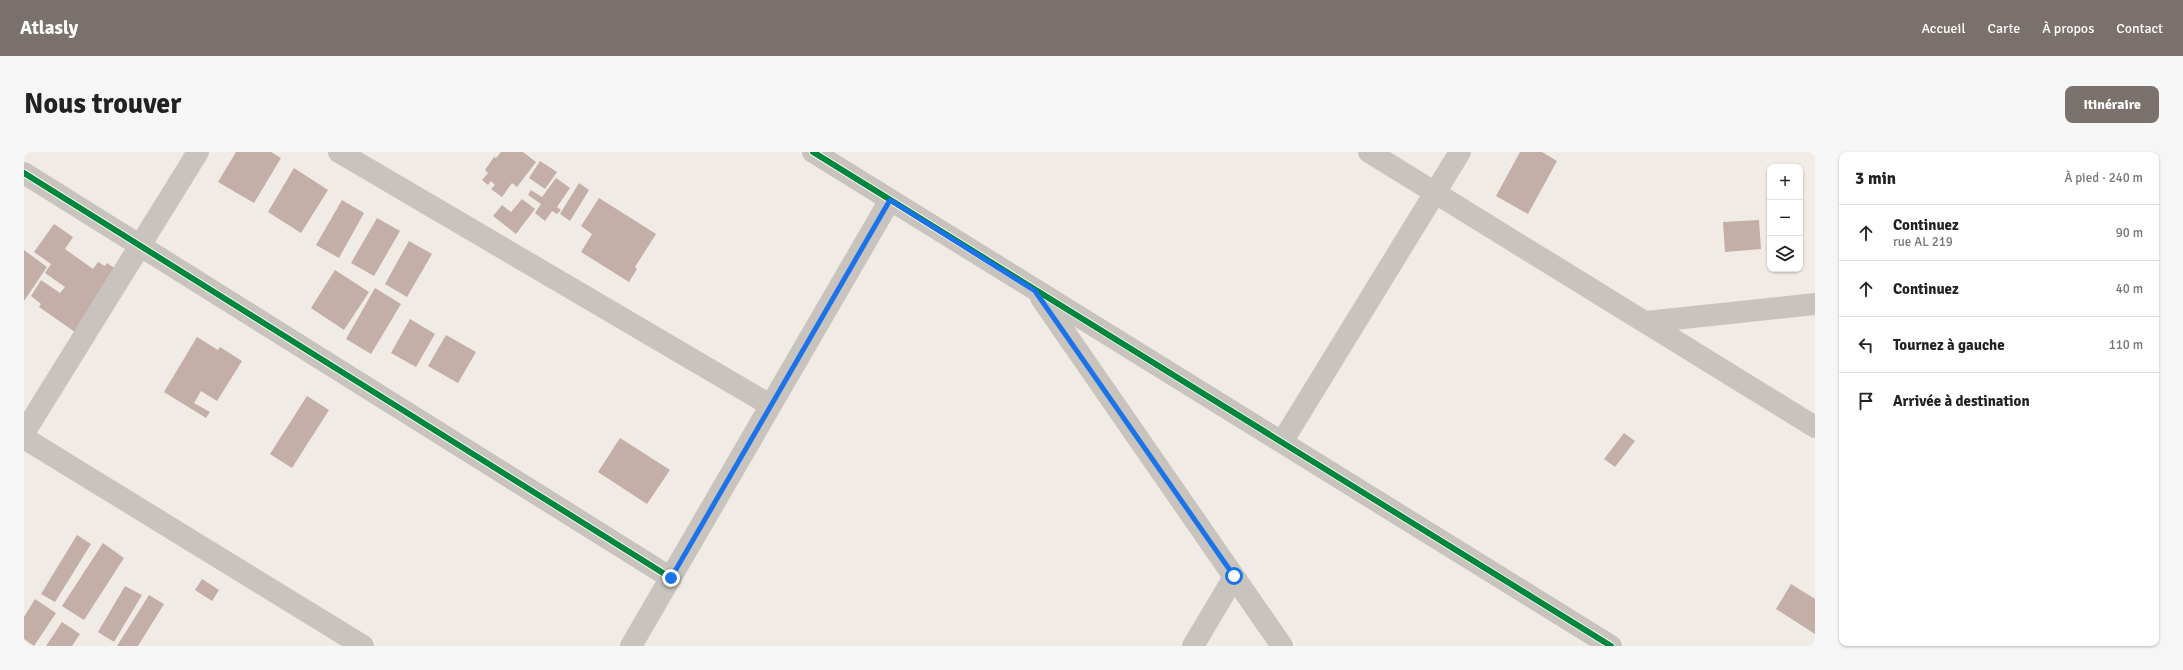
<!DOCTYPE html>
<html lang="fr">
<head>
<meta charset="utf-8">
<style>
	:root { --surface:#fff; --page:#f6f6f6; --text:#222; --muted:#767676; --line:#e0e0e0; --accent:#7a716c }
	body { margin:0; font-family:Signika,sans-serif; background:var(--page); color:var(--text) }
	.controls { position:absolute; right:12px; top:12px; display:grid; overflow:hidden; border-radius:8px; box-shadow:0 1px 3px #0004 }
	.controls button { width:36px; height:36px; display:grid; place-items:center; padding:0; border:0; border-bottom:1px solid var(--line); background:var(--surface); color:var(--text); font:20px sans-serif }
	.stop { position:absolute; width:12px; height:12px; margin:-9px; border:3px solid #1a73e8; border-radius:50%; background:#fff }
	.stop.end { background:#1a73e8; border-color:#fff; box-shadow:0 1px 4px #0008 }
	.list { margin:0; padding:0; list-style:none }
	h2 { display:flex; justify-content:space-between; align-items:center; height:52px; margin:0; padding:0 16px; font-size:17px }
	h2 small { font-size:13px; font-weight:400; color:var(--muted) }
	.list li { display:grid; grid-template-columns:26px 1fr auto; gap:12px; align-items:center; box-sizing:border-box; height:56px; padding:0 16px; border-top:1px solid var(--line) }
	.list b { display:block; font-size:15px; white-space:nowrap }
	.list p { margin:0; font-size:13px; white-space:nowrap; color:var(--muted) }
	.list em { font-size:13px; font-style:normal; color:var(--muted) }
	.icon { flex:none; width:22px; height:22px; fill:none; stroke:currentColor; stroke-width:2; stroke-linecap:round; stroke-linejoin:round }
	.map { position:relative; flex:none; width:1791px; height:494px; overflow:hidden; border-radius:8px }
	header { display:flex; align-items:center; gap:24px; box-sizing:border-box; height:56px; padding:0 20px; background:var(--accent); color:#fff }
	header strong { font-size:19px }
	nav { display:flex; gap:22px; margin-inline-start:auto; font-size:14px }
	.intro { display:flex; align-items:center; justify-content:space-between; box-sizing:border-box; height:96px; padding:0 24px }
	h1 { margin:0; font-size:28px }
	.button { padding:10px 18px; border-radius:8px; background:var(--accent); color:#fff; font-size:14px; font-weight:700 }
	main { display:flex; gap:24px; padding:0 24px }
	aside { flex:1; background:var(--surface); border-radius:8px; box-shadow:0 1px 3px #0004 }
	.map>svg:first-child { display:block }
	.building { fill:#c3afa7 }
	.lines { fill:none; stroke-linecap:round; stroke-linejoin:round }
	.minor { stroke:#c9c3be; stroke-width:22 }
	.cycleway-casing { stroke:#fbf5ee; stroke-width:8 }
	.cycleway { stroke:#00873e; stroke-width:6 }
	.route { stroke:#1a73e8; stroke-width:5 }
</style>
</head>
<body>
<header>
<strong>Atlasly</strong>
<nav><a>Accueil</a><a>Carte</a><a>À propos</a><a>Contact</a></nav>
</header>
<div class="intro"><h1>Nous trouver</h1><a class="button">Itinéraire</a></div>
<main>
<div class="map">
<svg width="1791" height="494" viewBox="0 0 1791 494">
	<rect width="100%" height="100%" fill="#f0ebe5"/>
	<path class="building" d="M212,0H247L257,6L230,51L194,30Z
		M477,0H499L512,10L493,35L488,31L478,45L467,37L471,33L467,29L464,33L458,28L464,21L461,18L470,5L472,6Z
		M1496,0H1518L1533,9L1504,62L1472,44Z
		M516,9L533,20L521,37L505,26Z
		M270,16L304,38L277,81L244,60Z
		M532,26L546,36L533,55L537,58L533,62L528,59L521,69L511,61L517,52L504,43L507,38L518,45Z
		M555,31L565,38L546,69L536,62Z
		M575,46L632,82L611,115L613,117L605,130L557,100L568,82L557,74Z
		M498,47L511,57L492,82L469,64L478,53L487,60Z
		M318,48L340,61L315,106L292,93Z
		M353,66L376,79L350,124L327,111Z
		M1735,68L1737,97L1701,100L1699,70Z
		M30,72L49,85L41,97L69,117L74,110L81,114L83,111L102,124L51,180L15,155L17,152L7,144L17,128L36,141L41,135L21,121L27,112L10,100Z
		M385,89L408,102L383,145L361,132Z
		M0,98L23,115L0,149Z
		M311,118L345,140L320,178L287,156Z
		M351,136L377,152L347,202L322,187Z
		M386,167L411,182L392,215L367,201Z
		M422,183L452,200L434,231L404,214Z
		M173,185L194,198L196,195L218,209L193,249L177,239L170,251L186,260L182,266L140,240Z
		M283,244L305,258L268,316L246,302Z
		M1600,281L1611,289L1591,315L1580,307Z
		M596,286L646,318L623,352L574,320Z
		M53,383L67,392L31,450L17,442Z
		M79,391L100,406L60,468L38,454Z
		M178,427L195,438L188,449L171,438Z
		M1767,432L1791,447V482L1752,457Z
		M101,434L118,443L90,490L74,480Z
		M125,443L140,452L114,494H93Z
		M11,447L32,461L10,494L0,487V465Z
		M38,470L56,482L48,494H22Z"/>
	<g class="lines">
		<path class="minor" d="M315,0L746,253
			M789,0L1587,494
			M1345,0L1791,275
			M0,21L647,426
			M1017,146L1258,494
			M1622,170L1791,152
			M0,281L174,0
			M0,286L339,494
			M1258,290L1436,0
			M607,494L866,48
			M1169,494L1210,425"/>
		<g class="cycleway-casing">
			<path id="cycleway" d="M789,0L1587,494
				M0,21L647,426"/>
		</g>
		<use href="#cycleway" class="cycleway"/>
	</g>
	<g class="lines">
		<path class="route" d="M647,426L866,48L1011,139L1210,424"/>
	</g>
</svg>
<div class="controls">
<button>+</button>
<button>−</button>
<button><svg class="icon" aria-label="layers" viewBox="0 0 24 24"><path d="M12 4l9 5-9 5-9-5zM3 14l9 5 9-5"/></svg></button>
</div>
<div class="stop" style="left:1210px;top:424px"></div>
<div class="stop end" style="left:647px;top:426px"></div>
</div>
<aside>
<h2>3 min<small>À pied · 240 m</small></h2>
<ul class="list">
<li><svg class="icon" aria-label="ahead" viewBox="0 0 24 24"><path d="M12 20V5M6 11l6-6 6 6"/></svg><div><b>Continuez</b><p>rue AL 219</p></div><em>90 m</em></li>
<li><svg class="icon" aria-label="ahead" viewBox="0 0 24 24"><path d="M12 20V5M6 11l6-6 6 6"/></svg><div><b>Continuez</b></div><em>40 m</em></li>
<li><svg class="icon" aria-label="left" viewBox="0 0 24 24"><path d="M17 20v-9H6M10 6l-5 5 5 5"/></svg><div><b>Tournez à gauche</b></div><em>110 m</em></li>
<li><svg class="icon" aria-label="arrive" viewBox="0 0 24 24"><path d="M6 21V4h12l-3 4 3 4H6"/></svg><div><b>Arrivée à destination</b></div></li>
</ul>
</aside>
</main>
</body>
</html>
